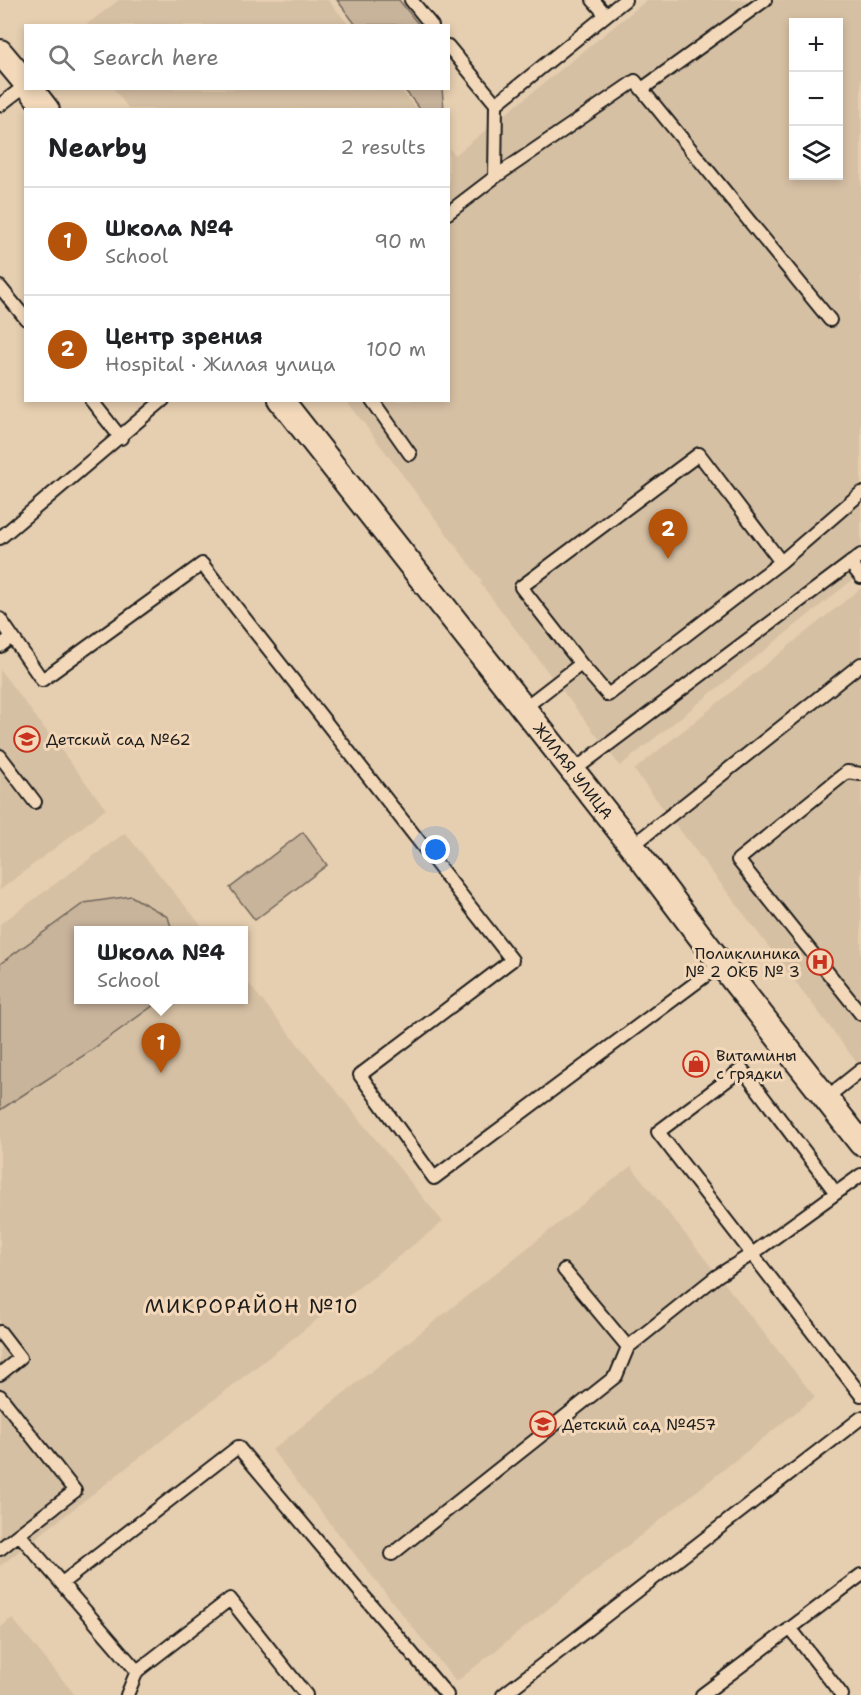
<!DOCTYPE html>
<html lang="en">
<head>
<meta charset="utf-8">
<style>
	:root { --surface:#fff; --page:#f2f2f2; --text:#202124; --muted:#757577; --line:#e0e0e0; --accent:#b45309 }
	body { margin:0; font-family:"Shantell Sans",sans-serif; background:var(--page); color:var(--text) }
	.controls { position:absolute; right:18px; top:18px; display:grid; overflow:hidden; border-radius:0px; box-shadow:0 3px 9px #0003 }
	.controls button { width:54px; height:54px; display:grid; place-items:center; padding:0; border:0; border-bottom:2px solid var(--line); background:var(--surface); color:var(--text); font:30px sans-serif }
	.you { position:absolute; left:436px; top:850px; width:21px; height:21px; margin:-15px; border:4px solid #fff; border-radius:50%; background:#1a73e8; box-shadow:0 0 0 9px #1a73e833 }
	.badge { display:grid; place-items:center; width:39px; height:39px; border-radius:50%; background:var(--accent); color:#fff; font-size:20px; font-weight:700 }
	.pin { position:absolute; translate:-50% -50px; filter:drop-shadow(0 2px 3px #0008) }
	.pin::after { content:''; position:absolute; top:32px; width:21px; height:18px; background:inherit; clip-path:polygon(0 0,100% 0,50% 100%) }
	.popup { position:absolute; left:74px; top:926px; width:174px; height:78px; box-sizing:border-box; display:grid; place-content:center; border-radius:0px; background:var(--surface); filter:drop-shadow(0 2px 4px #0005); font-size:20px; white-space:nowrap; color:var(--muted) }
	.popup b { font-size:22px; color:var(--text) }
	.popup::after { content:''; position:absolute; left:50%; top:100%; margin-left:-12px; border:12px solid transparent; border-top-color:var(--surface) }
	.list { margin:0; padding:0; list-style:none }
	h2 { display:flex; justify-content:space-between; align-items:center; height:78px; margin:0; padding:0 24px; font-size:26px }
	h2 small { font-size:20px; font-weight:400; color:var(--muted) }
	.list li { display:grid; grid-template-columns:39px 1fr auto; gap:18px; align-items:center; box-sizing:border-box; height:108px; padding:0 24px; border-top:2px solid var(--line) }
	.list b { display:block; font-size:22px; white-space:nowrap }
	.list p { margin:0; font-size:20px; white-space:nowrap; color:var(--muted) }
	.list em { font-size:20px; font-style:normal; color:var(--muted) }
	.icon { flex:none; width:33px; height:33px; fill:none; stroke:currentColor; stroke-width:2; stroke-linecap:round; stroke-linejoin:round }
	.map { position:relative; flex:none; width:861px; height:1695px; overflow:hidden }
	.search { position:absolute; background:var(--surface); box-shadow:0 3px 9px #0003; left:24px; top:24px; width:426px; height:66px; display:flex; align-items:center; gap:15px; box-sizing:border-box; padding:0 21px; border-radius:0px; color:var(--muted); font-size:22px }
	.panel { position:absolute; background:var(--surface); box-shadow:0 3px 9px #0003; left:24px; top:108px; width:426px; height:294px; border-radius:0px }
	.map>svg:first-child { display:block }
	.built { fill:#d6c0a4; fill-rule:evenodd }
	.green { fill:#c8b39b; stroke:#72685c; stroke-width:1.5 }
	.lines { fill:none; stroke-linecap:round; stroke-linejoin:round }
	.service-casing { stroke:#1c1c1c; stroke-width:16 }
	.minor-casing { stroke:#1c1c1c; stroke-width:28 }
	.service { stroke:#f3d9ba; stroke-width:12 }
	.minor { stroke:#f3d9ba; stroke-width:24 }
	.labels { text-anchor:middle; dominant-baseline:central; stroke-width:6; stroke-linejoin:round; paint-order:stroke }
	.poi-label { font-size:16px; fill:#1c1c1c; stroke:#f3d9ba; text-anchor:start }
	.street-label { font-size:16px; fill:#1c1c1c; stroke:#f3d9ba }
	.quarter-label { font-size:20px; letter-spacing:1.5px; fill:#1c1c1c; stroke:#f3d9ba }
</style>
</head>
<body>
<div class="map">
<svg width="861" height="1695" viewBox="0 0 861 1695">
	<rect width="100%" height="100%" fill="#e6ceb0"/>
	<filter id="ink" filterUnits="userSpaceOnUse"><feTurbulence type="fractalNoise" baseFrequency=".0167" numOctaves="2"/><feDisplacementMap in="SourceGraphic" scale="12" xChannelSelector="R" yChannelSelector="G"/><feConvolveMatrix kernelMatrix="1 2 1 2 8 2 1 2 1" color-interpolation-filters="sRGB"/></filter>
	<g filter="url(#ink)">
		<path class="built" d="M119,0H328L349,25H86Z
			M647,0H861V573L620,766L480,583L482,581L347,401L448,400L449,148L455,155ZM794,22H838V176H794Z
			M114,89H400L417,109H129Z
			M861,588V1068L634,770Z
			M0,670L106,809L0,890Z
			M125,833L205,930H78V1000H243L244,978L443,1222L0,1566V924Z
			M631,1166L815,1397L456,1682L272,1450Z
			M12,1618L75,1695H0V1628Z"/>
		<path class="green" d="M337,0H399L419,25H356Z
			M404,89H442L444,109H420Z
			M303,832L327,865L255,920L230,888Z
			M131,896L168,917L172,930H78V1000H161L86,1054L0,1110V964L84,903Z"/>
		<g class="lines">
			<g class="service-casing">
				<path id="service" d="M411,0L432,26
					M606,15L625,0
					M448,46L496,104L606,15L593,0
					M642,89L765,0
					M0,105L26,85
					M495,177L496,104
					M448,213L495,177L635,81L830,320
					M0,287L26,319
					M91,400L121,438
					M372,400L410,454
					M0,538L163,400
					M850,563L861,577
					M0,619L42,680L202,564L512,960L360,1075L434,1178L721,964
					M0,646L12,637
					M581,664L521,587L699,454L781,562
					M524,708L581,664L608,695L781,562L861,493
					M0,756L35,802
					M573,771L861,555
					M861,774L847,772L738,860L861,1014
					M632,846L861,664
					M826,1098L861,1070
					M836,1193L742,1069L658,1132L861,1395
					M564,1270L628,1347
					M0,1332L20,1358L0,1374
					M0,1396L75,1491L19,1534
					M0,1549L19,1534L137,1671
					M392,1554L616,1376L628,1347L717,1276L752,1254L861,1175
					M62,1583L238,1447L447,1695
					M790,1628L842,1695
					M127,1695L137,1671L230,1599L306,1695
					M503,1695L861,1418
					M702,1695L861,1575"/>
			</g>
			<g class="minor-casing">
				<path id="minor" d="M0,52L26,83
					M30,88L47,110
					M281,400L632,846L721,964L861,1143"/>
			</g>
			<use href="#service" class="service"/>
			<use href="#minor" class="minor"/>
		</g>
	</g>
	<defs>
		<g id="school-ring" transform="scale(1.35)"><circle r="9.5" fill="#f3d9ba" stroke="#c8321e" stroke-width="1.5"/><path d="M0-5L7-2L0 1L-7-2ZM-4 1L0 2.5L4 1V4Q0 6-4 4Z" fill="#c8321e"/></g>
		<g id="hospital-ring" transform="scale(1.35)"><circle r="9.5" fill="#f3d9ba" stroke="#c8321e" stroke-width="1.5"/><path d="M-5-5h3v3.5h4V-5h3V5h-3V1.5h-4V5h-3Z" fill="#c8321e"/></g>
		<g id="shop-ring" transform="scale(1.35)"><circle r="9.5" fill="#f3d9ba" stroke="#c8321e" stroke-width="1.5"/><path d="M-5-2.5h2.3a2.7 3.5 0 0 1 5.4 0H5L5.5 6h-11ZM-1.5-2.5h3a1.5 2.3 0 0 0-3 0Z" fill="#c8321e"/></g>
	</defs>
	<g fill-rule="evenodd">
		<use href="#school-ring" x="27" y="739"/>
		<use href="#hospital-ring" x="820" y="962"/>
		<use href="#shop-ring" x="696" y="1064"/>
		<use href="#school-ring" x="543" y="1424"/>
	</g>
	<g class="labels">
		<g class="poi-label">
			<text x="46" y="739">Детский сад №62</text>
			<text x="800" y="953" text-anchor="end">Поликлиника<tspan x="800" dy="18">№ 2 ОКБ № 3</tspan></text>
			<text x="716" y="1055">Витамины<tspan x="716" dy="18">с грядки</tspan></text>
			<text x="562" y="1424">Детский сад №457</text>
		</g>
		<g class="street-label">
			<text transform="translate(573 771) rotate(52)">ЖИЛАЯ УЛИЦА</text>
		</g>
		<g class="quarter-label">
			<text x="252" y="1306">МИКРОРАЙОН №10</text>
		</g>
	</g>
</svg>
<div class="controls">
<button>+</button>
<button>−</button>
<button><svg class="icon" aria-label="layers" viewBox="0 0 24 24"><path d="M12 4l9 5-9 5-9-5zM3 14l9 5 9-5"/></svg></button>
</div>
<div class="you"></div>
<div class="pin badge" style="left:161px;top:1073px">1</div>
<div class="popup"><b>Школа №4</b>School</div>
<div class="pin badge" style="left:668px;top:559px">2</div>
<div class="search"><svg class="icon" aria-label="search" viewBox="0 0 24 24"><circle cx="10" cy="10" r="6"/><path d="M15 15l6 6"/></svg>Search here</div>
<section class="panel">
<h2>Nearby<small>2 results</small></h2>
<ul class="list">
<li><span class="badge">1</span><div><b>Школа №4</b><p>School</p></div><em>90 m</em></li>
<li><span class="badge">2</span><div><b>Центр зрения</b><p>Hospital · Жилая улица</p></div><em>100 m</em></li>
</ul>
</section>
</div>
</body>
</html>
